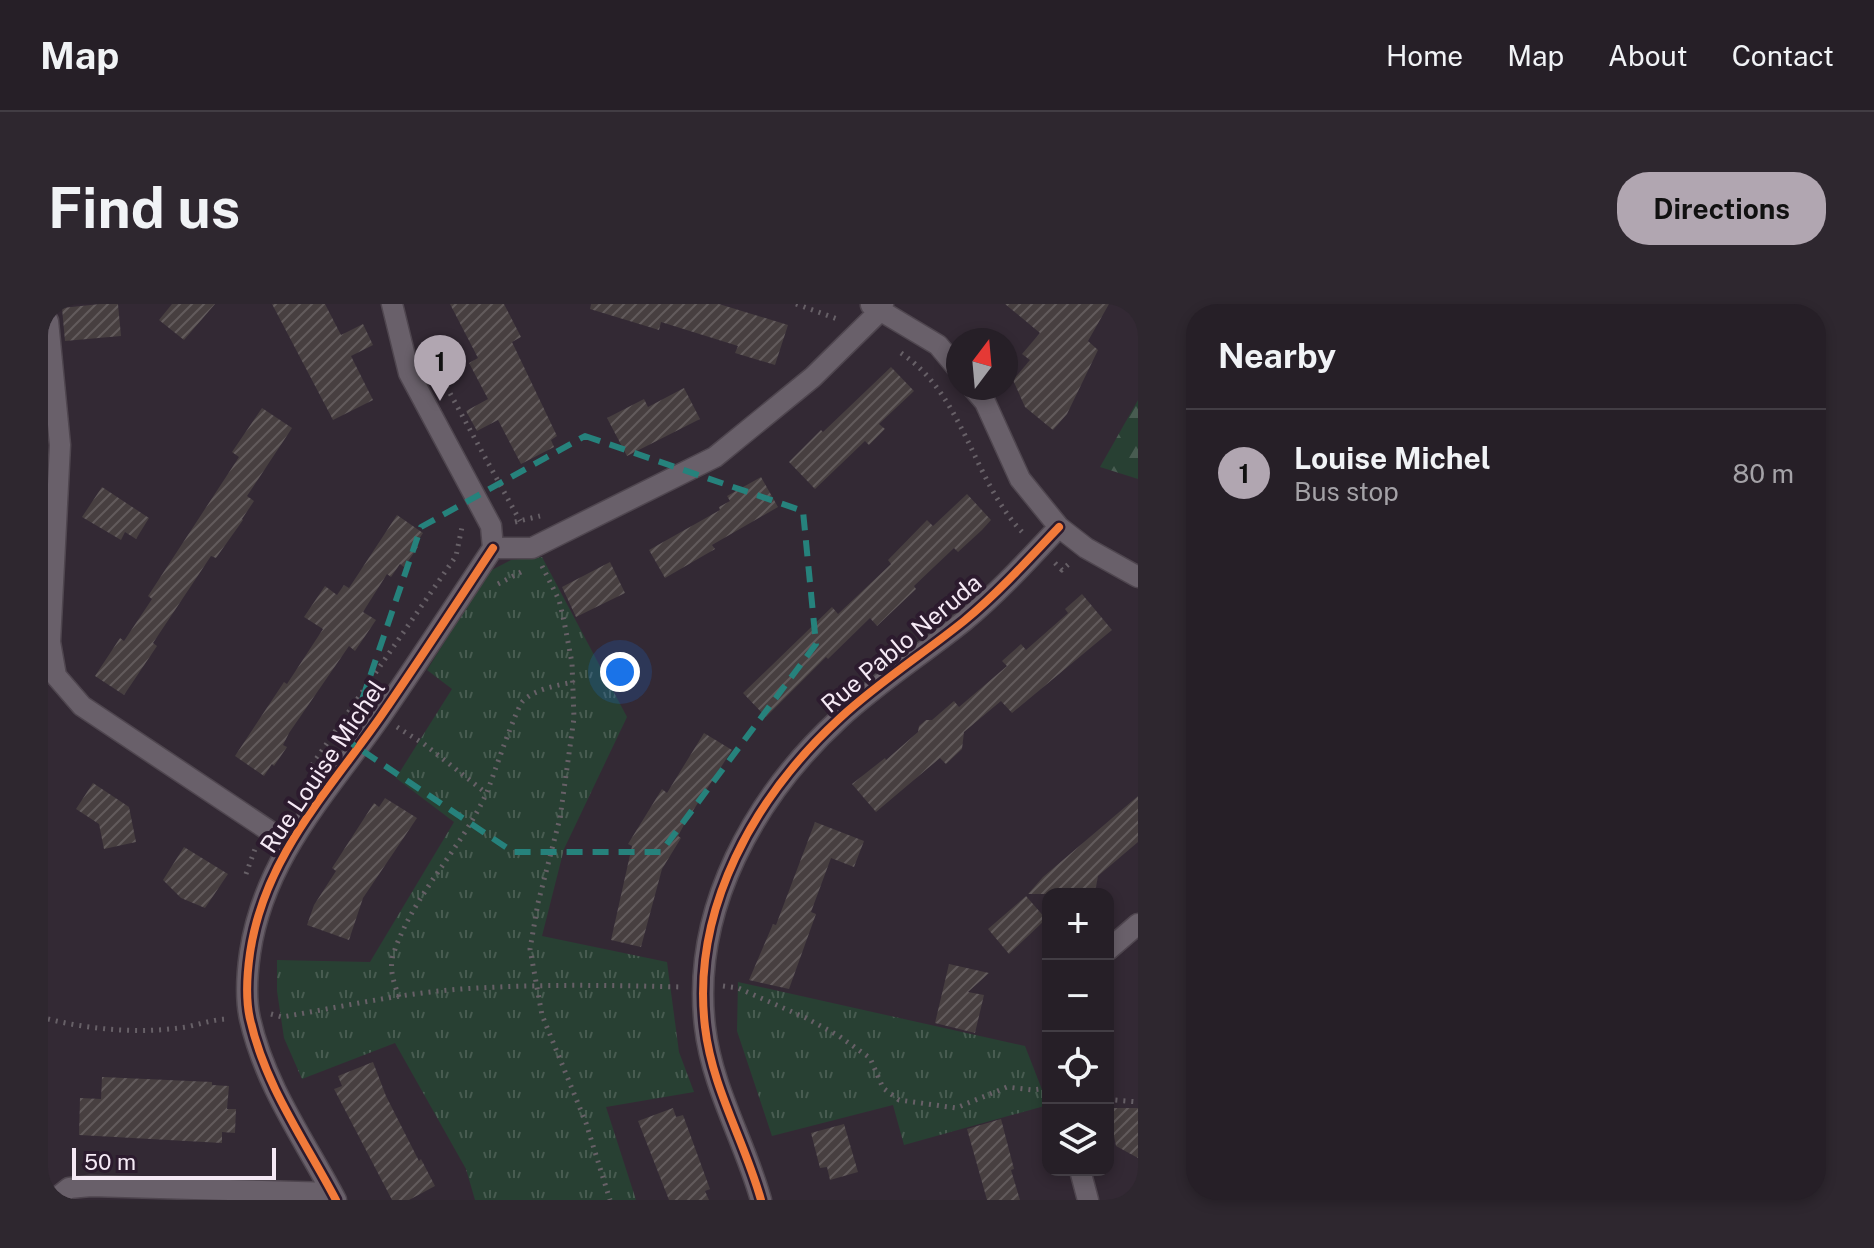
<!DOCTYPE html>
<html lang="en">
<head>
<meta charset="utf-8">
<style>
	:root { --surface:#261f27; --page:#2e272f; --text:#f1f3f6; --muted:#a4a2a7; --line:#423d44; --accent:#b1a6b1 }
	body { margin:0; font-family:"Public Sans",sans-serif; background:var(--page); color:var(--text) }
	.controls { position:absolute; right:24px; bottom:24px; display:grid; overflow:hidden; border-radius:16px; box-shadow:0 4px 12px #0003 }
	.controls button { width:72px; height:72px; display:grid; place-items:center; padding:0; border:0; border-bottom:2px solid var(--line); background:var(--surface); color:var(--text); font:40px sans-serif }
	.compass { position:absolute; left:898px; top:24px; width:72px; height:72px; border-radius:50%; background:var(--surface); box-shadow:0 4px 12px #0003; rotate:16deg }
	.scale { position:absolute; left:24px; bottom:20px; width:204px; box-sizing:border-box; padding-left:8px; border:4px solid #f5e9f5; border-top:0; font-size:22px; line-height:28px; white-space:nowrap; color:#f5e9f5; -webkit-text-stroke:6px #2c1b2e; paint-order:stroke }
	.you { position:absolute; left:572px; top:368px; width:28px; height:28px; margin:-20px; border:6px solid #fff; border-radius:50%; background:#1a73e8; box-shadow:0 0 0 12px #1a73e833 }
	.badge { display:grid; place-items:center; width:52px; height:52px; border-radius:50%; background:var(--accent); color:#111; font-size:26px; font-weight:700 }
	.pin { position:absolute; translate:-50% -66px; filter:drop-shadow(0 2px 4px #0008) }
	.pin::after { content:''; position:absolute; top:42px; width:28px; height:24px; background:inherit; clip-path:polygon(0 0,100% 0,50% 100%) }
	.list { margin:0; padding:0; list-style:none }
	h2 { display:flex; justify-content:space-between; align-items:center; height:104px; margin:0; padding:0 32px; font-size:34px }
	h2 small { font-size:26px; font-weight:400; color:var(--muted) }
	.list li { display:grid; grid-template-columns:52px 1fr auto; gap:24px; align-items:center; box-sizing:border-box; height:128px; padding:0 32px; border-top:2px solid var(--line) }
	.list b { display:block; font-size:30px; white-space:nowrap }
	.list p { margin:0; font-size:26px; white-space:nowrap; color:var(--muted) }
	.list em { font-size:26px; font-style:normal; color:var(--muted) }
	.icon { flex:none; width:44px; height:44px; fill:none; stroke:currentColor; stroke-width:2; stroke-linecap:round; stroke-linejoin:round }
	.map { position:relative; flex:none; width:1090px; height:896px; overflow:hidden; border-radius:32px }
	header { display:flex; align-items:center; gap:48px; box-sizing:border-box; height:112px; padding:0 40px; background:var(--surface); border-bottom:2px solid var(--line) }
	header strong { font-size:38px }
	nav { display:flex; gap:44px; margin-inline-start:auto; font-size:28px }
	.intro { display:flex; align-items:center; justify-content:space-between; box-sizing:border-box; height:192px; padding:0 48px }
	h1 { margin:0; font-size:56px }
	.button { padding:20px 36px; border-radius:32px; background:var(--accent); color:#111; font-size:28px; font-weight:700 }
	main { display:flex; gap:48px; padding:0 48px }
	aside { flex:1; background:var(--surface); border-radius:32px; box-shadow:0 4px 12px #0003 }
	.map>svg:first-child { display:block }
	.grass { fill:url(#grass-tufts) }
	.forest { fill:url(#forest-firs) }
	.building { fill:url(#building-hatch) }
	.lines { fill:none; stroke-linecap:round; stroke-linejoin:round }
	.minor-casing { stroke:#4f464f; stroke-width:23 }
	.path { stroke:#676067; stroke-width:5; stroke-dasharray:2 6; stroke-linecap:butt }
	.minor { stroke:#69606a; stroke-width:20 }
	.cycleway-casing { stroke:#2c1b2e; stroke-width:13 }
	.cycleway { stroke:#f17a3a; stroke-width:8 }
	.marked { fill:none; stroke:#26827c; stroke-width:6; stroke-dasharray:16 10; stroke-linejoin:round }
	.labels { text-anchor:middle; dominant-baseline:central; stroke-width:8; stroke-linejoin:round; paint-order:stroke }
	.street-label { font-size:24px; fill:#f5e9f5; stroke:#2c1b2e }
</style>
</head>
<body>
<header>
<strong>Map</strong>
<nav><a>Home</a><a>Map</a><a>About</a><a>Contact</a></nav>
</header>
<div class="intro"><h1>Find us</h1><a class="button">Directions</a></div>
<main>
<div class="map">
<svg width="1090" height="896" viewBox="0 0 1090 896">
	<defs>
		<pattern id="grass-tufts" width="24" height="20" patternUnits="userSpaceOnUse" patternTransform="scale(2)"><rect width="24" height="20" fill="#284033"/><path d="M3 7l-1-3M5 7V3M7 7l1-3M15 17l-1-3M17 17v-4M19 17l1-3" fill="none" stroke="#485c51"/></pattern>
		<pattern id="forest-firs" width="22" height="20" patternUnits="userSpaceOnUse" patternTransform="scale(2)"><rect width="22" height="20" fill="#284033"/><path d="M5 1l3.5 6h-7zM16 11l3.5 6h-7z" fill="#485c51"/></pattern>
		<pattern id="building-hatch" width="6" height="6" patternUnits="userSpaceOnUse" patternTransform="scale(2)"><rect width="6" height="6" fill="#473f40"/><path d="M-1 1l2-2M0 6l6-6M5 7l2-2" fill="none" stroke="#625b5c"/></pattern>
	</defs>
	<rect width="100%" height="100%" fill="#332934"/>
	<path class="grass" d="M494,253L579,413L516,545L494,632L619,658L631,748L646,788L558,803L588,896H427L418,865L347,739L254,775L236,734L229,687V656L322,658L406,518L348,474L404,385L379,366L440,268L463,256Z
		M690,678L977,742L1000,801L856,841L845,801L724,832L689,727Z"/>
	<path class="forest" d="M1090,96V175L1052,163Z"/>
	<path class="building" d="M52,0H70L73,32L17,37L14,4Z
		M124,0H167L136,36L111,16Z
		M224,0H277L293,31L315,20L325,41L303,52L325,96L285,116Z
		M402,0H456L473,33L464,38L509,132L503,136L506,143L473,160L450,116L429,127L418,107L440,95L421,59L430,54Z
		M543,0H671L740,21L727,61L687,49L690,42L613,18L611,26L542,5Z
		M957,0H1061L1040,37L1050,46L1019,110L1005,126L977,103L965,76L982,56L974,50L992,29Z
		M843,63L866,87L831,120L837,125L821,141L817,137L767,185L741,158L773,126L775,128Z
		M636,84L652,115L579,152L559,114L596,95L600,103Z
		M214,104L244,124L199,192L206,197L194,215L195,216L168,254L163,252L105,339L109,342L76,391L47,372L72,334L76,337L104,295L100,292L191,153L184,148Z
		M713,173L730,203L664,241L667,245L617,274L601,246L672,206L671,203L682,197L679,192Z
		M54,183L101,214L88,235L77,228L73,236L34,213Z
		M919,190L943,216L934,226L910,248L906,244L866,282L868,285L829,322L822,314L780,355L778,353L718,413L695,389L784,303L790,310L843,260L840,256L879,216L885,222Z
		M349,211L375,229L367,241L370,243L356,263L352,260L343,273L339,270L315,308L328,316L307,347L301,342L241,429L235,441L239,443L226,462L224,460L216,472L187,452L236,378L239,380L275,325L256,313L277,282L289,291L296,281L301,284Z
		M562,258L577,289L528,313L514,283Z
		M1034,290L1064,326L964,409L953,397L916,428L914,445L898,460L892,454L828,508L804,480L837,454L838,456L870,428L871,422L878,416H884L906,397L911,403L959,362L954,357L973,340L978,346L1020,309L1017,305Z
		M656,429L684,446L637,519L630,532L633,534L614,565L593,643L563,636L584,542L580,540L614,485L619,489Z
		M45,479L81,503L88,538L56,545L51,520L28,505Z
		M1090,492V538L1050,572L1048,583L1040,590H980L995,573Z
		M337,494L369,514L315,594L301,636L259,621L266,601L288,567L284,564L326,499L331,503Z
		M767,518L816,537L806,563L783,554L763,608L768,610L741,685L701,676L725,620L728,621Z
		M136,543L180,570L157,604L133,594L115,576Z
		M978,592L998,615L961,650L940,625Z
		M901,660L941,669L920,688L936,691L927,729L887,719Z
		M325,758L338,792L371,857L373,855L387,882L361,896H344L286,785L294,782L290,772Z
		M54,773L164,778V781L181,782L179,805H188L187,829L174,828V839L31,831L32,794L53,795Z
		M625,804L628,813L635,811L662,885L657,887L661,896H621L590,817Z
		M1060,804H1090V854L1068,842Z
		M953,815L966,865L963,866L972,896H939L919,825Z
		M796,820L810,868L782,876L779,863L772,864L763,829Z"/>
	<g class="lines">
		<g class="minor-casing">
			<path id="minor" d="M344,0L361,69L443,222L445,244
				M823,1L890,41L910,65
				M0,17L12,141L2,338L8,372L34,402L241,540
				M925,84L937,98L972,175L1011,223L1038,244L1090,273
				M445,244H484L667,153L765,73L833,6L835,0
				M1060,646L1090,620
				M1032,866L1040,896
				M6,896L21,884L43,882L284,889
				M288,896C257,837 217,782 202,715C197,693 199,670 202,649C216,553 280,488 333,412C371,357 408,300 445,244
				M713,896C697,838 664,784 657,723C643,605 707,492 792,414C831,378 875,350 916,317C950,289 981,255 1011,223"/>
		</g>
		<path class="path" d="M748,0L792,16
			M382,46L398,82L472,217
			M853,49C918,93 924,177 976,230
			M467,218L492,212
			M1007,259L1014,266L1023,258
			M494,262L511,296L516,317L524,359L526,414L512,514L490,599L482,645L494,711L538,819L562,896
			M450,280L473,268
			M349,423L376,440L438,489
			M264,461L408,252L414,223H417
			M198,570L207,545
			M675,682L690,684L758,714L791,732L822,754L835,784L851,796L908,804L959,783L985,786L1000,784
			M351,693C346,679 341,666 345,651C365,590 413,546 439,488C445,473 468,404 475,397C487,385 510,381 526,378
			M223,710L234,713C293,703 354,689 414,685C488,680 560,681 634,683
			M0,715C44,726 93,730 138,723C153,720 166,715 181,715
			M1060,793L1067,796L1090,798"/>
		<use href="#minor" class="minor"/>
		<g class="cycleway-casing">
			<path id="cycleway" d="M288,896C257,837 217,782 202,715C197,693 199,670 202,649C216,553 280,488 333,412C371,357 408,300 445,244
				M713,896C697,838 664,784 657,723C643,605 707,492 792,414C831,378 875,350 916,317C950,289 981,255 1011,223"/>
		</g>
		<use href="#cycleway" class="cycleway"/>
	</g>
	<path class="marked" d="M537,132L755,207L768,340L613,548H465L300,437L373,223Z"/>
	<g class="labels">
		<g class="street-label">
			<text transform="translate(853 339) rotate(-40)">Rue Pablo Neruda</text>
			<text transform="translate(274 462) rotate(-56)">Rue Louise Michel</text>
		</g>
	</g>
</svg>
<div class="controls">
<button>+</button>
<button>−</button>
<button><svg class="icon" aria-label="locate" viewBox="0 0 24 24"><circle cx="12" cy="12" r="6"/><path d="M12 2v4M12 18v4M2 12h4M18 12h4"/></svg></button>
<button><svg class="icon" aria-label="layers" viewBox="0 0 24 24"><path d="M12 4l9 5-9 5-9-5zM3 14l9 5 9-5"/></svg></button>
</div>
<svg class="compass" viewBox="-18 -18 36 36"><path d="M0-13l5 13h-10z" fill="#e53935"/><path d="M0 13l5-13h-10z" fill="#a4a2a7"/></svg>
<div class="scale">50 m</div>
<div class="you"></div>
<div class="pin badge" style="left:392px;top:97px">1</div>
</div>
<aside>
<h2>Nearby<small></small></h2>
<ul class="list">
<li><span class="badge">1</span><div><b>Louise Michel</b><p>Bus stop</p></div><em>80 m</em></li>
</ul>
</aside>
</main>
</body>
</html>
